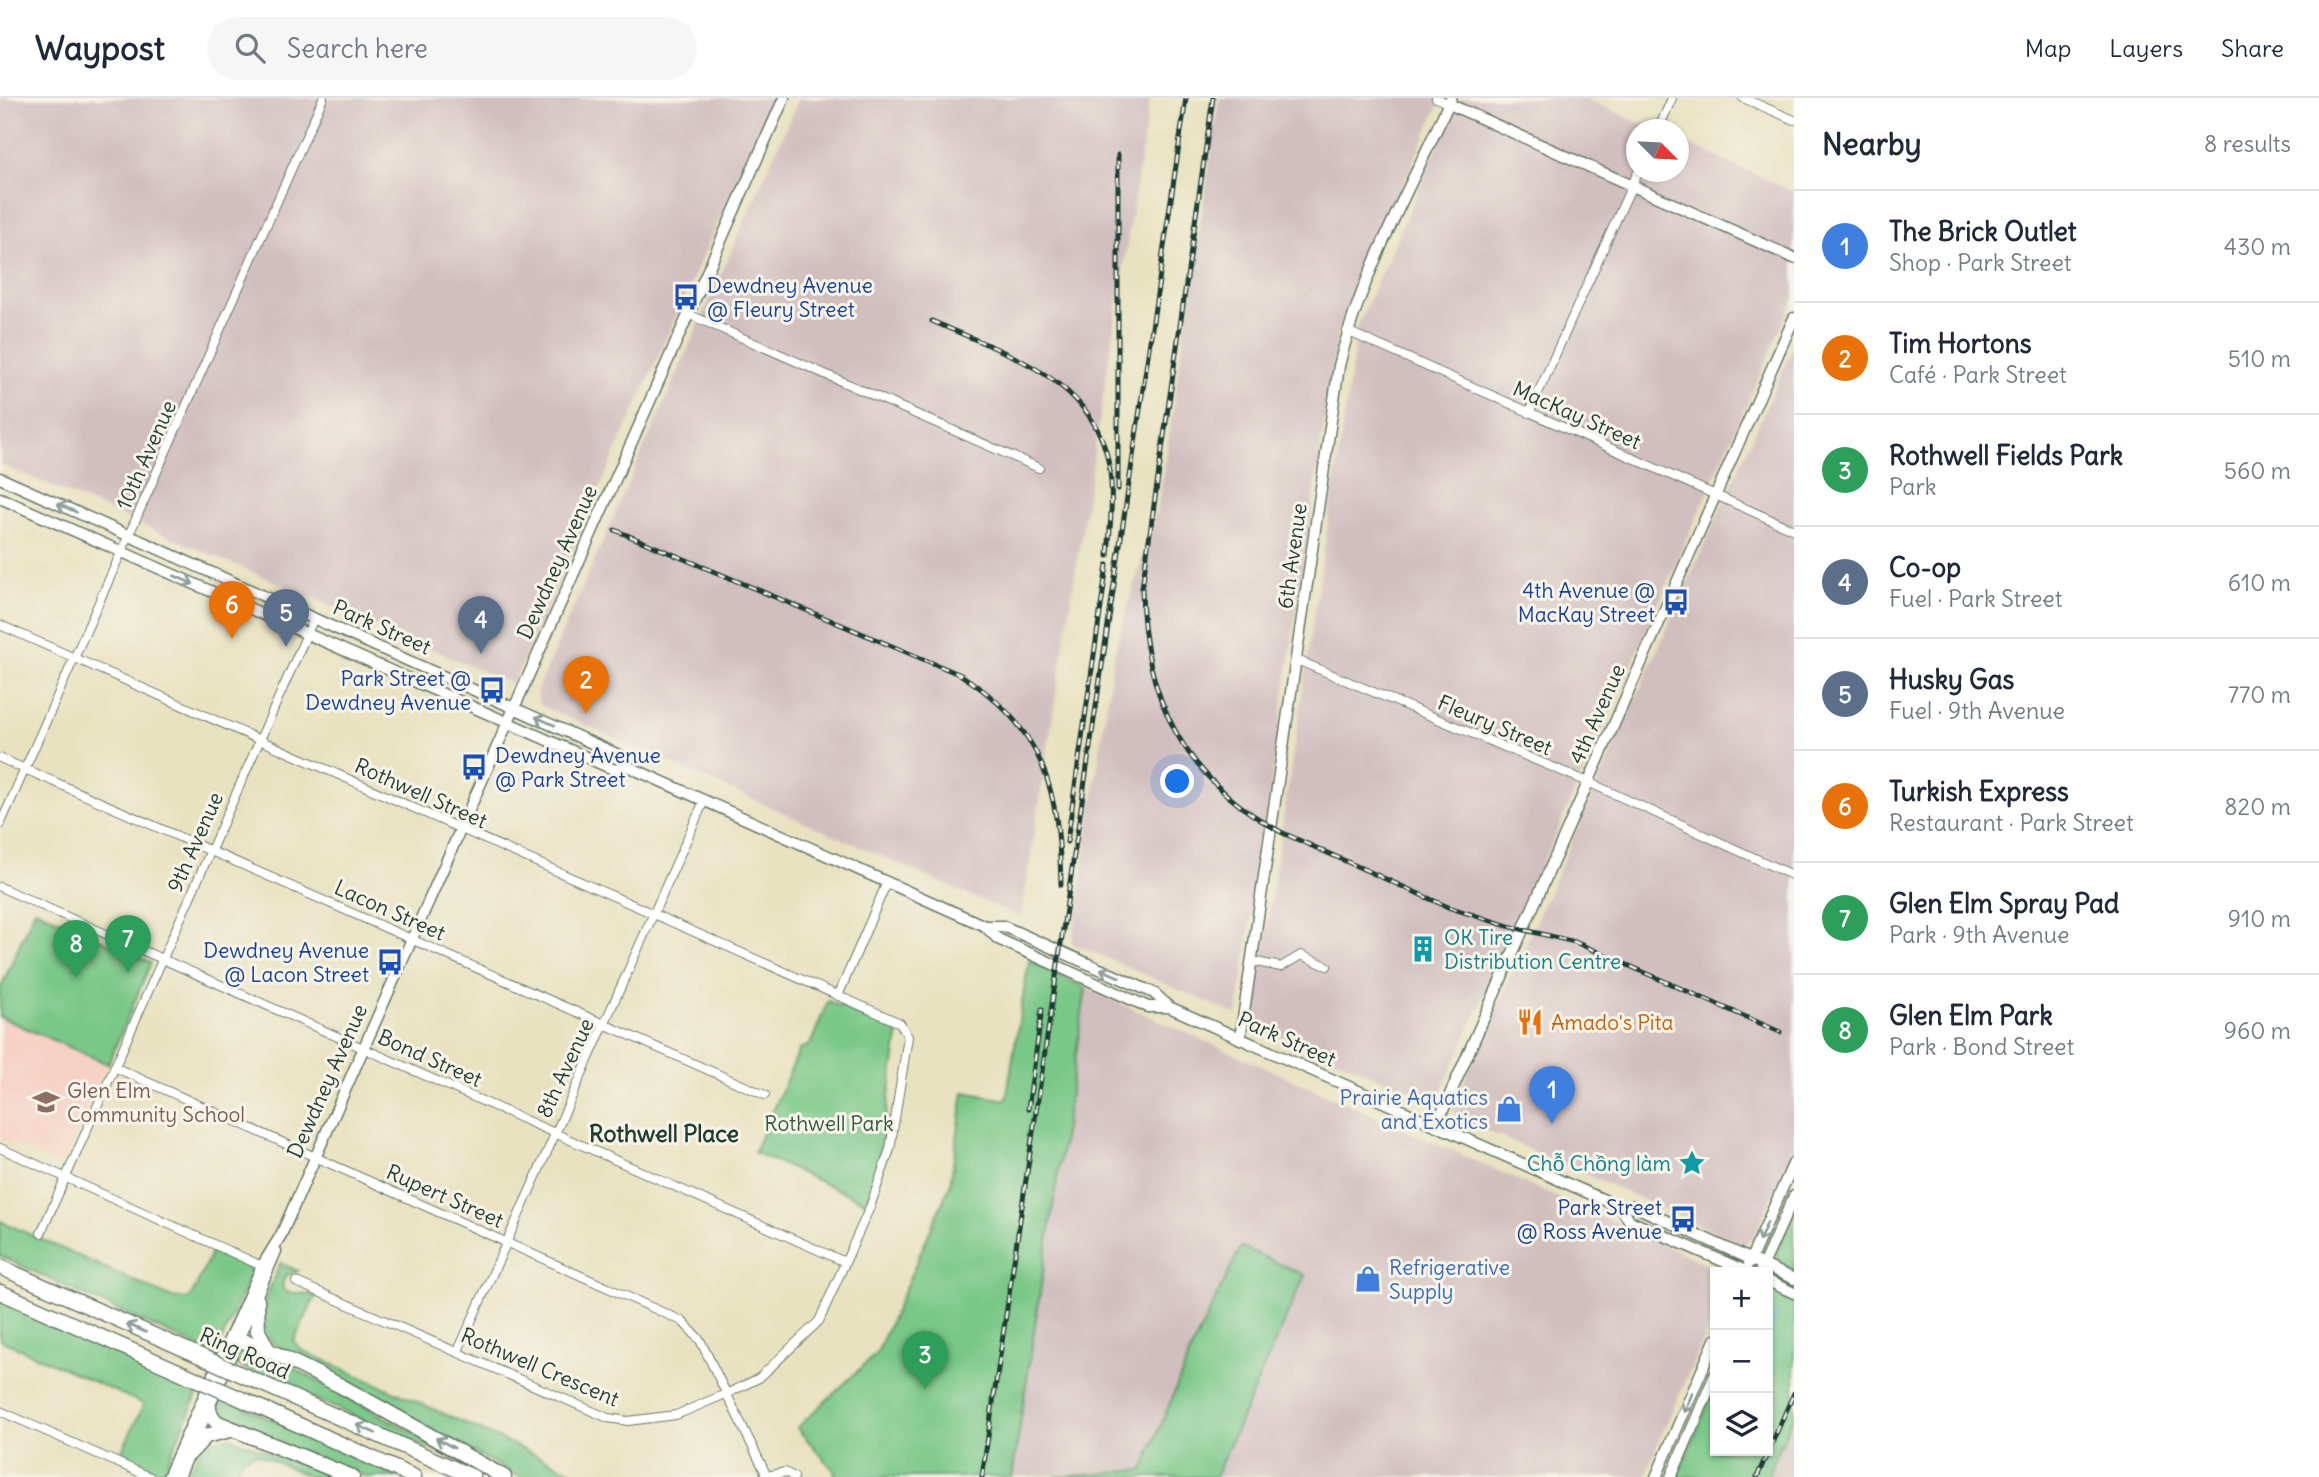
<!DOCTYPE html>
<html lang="en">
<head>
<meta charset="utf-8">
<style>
	:root { --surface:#fff; --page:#f6f6f7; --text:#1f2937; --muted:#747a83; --line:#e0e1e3; --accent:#ea580c }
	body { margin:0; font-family:Delius,sans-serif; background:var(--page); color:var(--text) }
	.controls { position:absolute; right:21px; bottom:21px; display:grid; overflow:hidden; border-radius:0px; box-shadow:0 2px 5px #0004 }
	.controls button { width:63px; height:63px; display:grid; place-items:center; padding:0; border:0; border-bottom:2px solid var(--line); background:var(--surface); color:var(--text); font:35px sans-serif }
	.compass { position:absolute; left:1626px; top:21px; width:63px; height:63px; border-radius:50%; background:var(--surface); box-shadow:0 2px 5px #0004; rotate:114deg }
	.you { position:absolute; left:1178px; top:684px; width:24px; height:24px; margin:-18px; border:5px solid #fff; border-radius:50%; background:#1a73e8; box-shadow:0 0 0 10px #1a73e833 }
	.badge { display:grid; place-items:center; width:46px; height:46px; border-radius:50%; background:var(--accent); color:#fff; font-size:23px; font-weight:700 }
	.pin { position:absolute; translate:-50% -58px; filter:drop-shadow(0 2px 4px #0008) }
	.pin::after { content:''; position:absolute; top:37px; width:24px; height:21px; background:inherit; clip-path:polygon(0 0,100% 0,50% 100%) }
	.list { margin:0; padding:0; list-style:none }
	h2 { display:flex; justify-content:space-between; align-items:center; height:91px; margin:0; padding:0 28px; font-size:30px }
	h2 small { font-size:23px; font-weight:400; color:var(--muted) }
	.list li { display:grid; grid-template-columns:46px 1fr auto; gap:21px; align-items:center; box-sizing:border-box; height:112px; padding:0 28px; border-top:2px solid var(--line) }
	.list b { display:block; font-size:26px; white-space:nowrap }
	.list p { margin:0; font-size:23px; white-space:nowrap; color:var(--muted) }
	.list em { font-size:23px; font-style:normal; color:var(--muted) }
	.icon { flex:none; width:38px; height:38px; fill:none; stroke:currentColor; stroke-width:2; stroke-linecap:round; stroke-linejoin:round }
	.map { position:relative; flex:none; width:1794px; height:1379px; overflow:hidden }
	header { display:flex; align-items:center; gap:42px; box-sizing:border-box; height:98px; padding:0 35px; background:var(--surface); border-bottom:2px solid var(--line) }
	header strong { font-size:33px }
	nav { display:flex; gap:38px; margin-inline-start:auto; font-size:24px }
	.search { width:490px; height:63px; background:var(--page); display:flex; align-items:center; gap:18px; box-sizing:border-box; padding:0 24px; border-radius:38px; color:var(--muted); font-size:26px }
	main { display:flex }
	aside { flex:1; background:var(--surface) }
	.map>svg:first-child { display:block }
	.built { fill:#f6d2c5 }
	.industrial { fill:#d1bfbf }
	.green { fill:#7ac888; stroke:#4c825e; stroke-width:2 }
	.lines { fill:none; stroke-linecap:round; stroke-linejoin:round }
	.stream { stroke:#6aabde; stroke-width:2.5 }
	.street-casing { stroke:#657765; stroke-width:10 }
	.secondary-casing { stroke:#657765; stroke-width:13 }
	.highway-casing { stroke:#657765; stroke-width:17 }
	.street { stroke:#fff; stroke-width:8 }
	.secondary { stroke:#fff; stroke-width:10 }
	.highway { stroke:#fff; stroke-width:14 }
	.rail-casing { stroke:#1f3d34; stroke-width:5 }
	.rail { stroke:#f7f3e8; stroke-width:2.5; stroke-dasharray:8; stroke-linecap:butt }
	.highway-bridge-casing { stroke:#657765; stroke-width:17; stroke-linecap:butt }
	.highway-bridge { stroke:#fff; stroke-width:14 }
	.oneway { stroke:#8f9e9a }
	.labels { text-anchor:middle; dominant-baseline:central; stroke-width:6; stroke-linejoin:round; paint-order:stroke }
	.transit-label { font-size:21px; fill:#164399; stroke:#f7f3e8; text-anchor:end }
	.street-label { font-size:21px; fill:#1f3d34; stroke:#f7f3e8 }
	.culture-label { font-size:21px; fill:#0d838f; stroke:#f7f3e8; text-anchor:start }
	.food-label { font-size:21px; fill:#c56008; stroke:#f7f3e8; text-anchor:start }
	.education-label { font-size:21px; fill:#785e54; stroke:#f7f3e8; text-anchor:start }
	.shop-label { font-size:21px; fill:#366cbe; stroke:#f7f3e8; text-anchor:end }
	.park-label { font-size:21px; fill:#315945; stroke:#f7f3e8 }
	.neighbourhood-label { font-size:23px; font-weight:bold; fill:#1f3d34; stroke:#f7f3e8 }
</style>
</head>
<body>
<header>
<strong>Waypost</strong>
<div class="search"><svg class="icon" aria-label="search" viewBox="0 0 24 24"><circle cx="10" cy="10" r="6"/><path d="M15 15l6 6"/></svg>Search here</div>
<nav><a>Map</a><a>Layers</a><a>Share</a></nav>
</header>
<main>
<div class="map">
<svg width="1794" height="1379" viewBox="0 0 1794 1379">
	<rect width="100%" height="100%" fill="#f7f3e8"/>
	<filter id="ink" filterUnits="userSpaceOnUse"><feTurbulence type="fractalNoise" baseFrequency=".0143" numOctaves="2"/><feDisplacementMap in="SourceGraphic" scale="14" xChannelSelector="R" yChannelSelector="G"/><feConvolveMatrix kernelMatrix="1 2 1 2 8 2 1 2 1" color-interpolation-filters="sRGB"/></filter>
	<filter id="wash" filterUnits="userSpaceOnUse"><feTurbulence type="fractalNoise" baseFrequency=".00686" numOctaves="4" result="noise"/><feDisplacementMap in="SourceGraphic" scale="28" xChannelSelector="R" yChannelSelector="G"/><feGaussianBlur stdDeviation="1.57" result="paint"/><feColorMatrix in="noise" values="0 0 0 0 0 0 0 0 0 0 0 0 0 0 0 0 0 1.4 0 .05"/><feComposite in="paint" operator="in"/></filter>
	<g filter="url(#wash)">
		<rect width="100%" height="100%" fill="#e8e2c0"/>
		<path class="built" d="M0,919L108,966L62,1067L0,1041Z"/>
		<path class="industrial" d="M0,0H773L513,586L0,366Z
			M799,0H1150L1021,820L540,607L536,594Z
			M1219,0H1442L1338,232L1237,917L1072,845L1114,555L1159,403Z
			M1459,0H1584L1654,31L1636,32V74H1678L1679,42L1794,94V200L1437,1004L1252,925L1358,227Z
			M1794,247V1048L1753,1141L1743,1146L1456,1019L1452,1010Z
			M1086,890L1725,1174H1715V1216L1657,1347L1646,1379H1215L1305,1178L1241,1149L1193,1248L1143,1372L1012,1379Z
			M1794,1316V1379H1767Z"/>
		<path class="green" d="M35,811L151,865L108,966L0,919V892Z
			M1029,862L1086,890L1012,1379H836L833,1371L797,1330L877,1255L950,1087L964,994L1006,1002Z
			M828,903L896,933L898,939L877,1078L865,1104L754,1054L800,951L810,947Z
			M1794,1112V1172L1780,1165L1776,1154Z
			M0,1123L172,1200L188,1201L192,1197L212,1153L246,1168L252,1174L215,1257L0,1158Z
			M1241,1149L1305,1177L1215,1379H1054L1143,1372L1193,1248Z
			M280,1165L298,1173L285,1178L282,1188L286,1194L316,1197L294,1243L301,1252L585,1379H519L274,1246C251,1223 270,1191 280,1165Z
			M1772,1191L1794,1200V1316L1767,1379H1677L1715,1290V1353H1768V1192Z
			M0,1203L200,1290L164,1372L157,1373L120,1357L144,1306L0,1242Z
			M242,1249L292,1269L473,1367L472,1369L234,1266Z
			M220,1298L399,1379H367L223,1323L215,1311Z
			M229,1339L335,1379H310L256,1355L242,1361L235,1379H186C197,1356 201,1342 229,1339Z"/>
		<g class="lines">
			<path class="stream" d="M1768,1237L1778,1215"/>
		</g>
	</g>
	<g filter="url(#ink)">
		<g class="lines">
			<g class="street-casing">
				<path id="street" d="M1436,0L1449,6
					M1743,0L1794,22
					M1658,32L1672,0
					M688,216L1039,370
					M1347,233L1794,432
					M1529,315L1638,74
					M0,527L900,925L908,939L890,1051L870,1109L819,1223L759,1280L728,1295L676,1317L628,1323L608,1320L296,1184
					M1297,562L1588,684L1794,778
					M0,660L765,997
					M0,727L323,0
					M0,789L845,1164
					M1252,863L1281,869L1301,857L1327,868
					M838,898L887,784
					M114,969L682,1223L700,1242L766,1376
					M0,1050L262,1168
					M41,1135L314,520
					M458,1253L704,703
					M0,1313L150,1379
					M763,1379L785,1374L794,1379"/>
			</g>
			<g class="secondary-casing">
				<path id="secondary" d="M1449,6L1794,160
					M0,380L621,658L627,668L985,828L998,841L1148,909H1169
					M0,400L615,672L627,668
					M985,828H1003L1154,895L1169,909L1620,1109L1630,1123L1748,1174
					M1240,941L1339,268C1361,174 1412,88 1451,0
					M1436,1028L1794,220
					M1620,1109L1634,1108L1794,1181
					M1749,1165L1794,1064
					M1760,1174L1794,1098
					M1768,1183L1794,1195
					M216,1271L262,1168L281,1137L784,0
					M168,1379L208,1289
					M179,1379L276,1153
					M1656,1379L1715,1242
					M1671,1379L1715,1277"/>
			</g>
			<g class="highway-casing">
				<path id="highway" d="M0,1169L198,1257
					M0,1194L189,1278
					M257,1202L258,1233L268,1252
					M227,1248L240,1242L268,1252L341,1288L504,1379
					M217,1269C216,1290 198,1309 218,1325L352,1379
					M247,1279L473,1379
					M237,1299L414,1379
					M189,1356L206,1338L230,1332"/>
			</g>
			<use href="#street" class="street"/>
			<use href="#secondary" class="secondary"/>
			<use href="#highway" class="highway"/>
			<g class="rail-casing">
				<path id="rail" d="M1213,0L1142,490C1143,599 1184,683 1283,735L1448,809L1508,828L1575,844L1780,934
					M932,223C1001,254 1095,280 1109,367C1114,397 1110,429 1108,458
					M1118,391V57
					M615,432L961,577C1045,630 1059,693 1061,787
					M1067,744L1107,467
					M1028,1011L1042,911
					M982,1379L1186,0
					M1757,1379L1794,1295"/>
			</g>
			<use href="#rail" class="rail"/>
			<g class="highway-bridge-casing">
				<path id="highway-bridge" d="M198,1257L247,1279
					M189,1278L237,1299"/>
			</g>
			<use href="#highway-bridge" class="highway-bridge"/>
		</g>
		<defs><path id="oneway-shaft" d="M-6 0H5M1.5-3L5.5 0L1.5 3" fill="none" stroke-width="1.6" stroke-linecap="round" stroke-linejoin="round" transform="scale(1.75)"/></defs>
		<g class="oneway">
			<use href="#oneway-shaft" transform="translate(67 410) rotate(-156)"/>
			<use href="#oneway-shaft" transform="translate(184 482) rotate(24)"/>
			<use href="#oneway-shaft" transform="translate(545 623) rotate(-156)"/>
			<use href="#oneway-shaft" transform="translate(1110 875) rotate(-156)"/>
			<use href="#oneway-shaft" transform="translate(1763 1134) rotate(114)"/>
			<use href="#oneway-shaft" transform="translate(136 1230) rotate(-156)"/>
			<use href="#oneway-shaft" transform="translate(1688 1305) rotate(114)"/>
			<use href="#oneway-shaft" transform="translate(366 1331) rotate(-156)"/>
			<use href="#oneway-shaft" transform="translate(445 1345) rotate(-151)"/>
		</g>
	</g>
	<defs>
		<g id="bus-bare" transform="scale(2.1)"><path d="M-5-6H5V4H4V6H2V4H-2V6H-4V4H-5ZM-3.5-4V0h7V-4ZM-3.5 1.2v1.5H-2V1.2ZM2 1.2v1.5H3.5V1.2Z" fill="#1a4fb4" stroke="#f7f3e8" stroke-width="2.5" paint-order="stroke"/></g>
		<g id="building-bare" transform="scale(2.1)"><path d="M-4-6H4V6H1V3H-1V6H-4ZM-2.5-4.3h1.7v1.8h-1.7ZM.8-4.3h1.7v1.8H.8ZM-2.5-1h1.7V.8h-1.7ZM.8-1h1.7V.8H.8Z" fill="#0f9aa8" stroke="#f7f3e8" stroke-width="2.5" paint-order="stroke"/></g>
		<g id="restaurant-bare" transform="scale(2.1)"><path d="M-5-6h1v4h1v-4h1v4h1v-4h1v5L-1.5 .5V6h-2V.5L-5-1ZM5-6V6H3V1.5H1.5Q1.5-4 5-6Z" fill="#e8710a" stroke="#f7f3e8" stroke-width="2.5" paint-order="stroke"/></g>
		<g id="school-bare" transform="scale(2.1)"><path d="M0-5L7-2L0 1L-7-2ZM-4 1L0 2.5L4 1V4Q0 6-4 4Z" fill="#8d6e63" stroke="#f7f3e8" stroke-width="2.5" paint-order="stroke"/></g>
		<g id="shop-bare" transform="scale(2.1)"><path d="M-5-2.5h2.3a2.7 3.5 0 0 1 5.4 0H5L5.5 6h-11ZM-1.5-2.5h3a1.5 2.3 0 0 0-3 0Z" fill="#3f7fe0" stroke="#f7f3e8" stroke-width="2.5" paint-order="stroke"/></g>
		<g id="sight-bare" transform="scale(2.1)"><path d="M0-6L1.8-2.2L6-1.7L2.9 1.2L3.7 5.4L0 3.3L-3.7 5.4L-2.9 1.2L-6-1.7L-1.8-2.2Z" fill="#0f9aa8" stroke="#f7f3e8" stroke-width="2.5" paint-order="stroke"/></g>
	</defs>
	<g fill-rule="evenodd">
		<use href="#bus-bare" x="686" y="199"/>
		<use href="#bus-bare" x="1676" y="504"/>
		<use href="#bus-bare" x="492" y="592"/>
		<use href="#bus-bare" x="474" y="669"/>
		<use href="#building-bare" x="1423" y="851"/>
		<use href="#bus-bare" x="390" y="864"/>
		<use href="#restaurant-bare" x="1530" y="924"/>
		<use href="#school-bare" x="46" y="1004"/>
		<use href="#shop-bare" x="1509" y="1011"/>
		<use href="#sight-bare" x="1692" y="1065"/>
		<use href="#bus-bare" x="1683" y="1121"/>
		<use href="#shop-bare" x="1368" y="1181"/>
	</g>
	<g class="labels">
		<g class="transit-label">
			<text x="707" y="187" text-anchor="start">Dewdney Avenue<tspan x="707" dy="24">@ Fleury Street</tspan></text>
			<text x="1655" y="492">4th Avenue @<tspan x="1655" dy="24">MacKay Street</tspan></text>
			<text x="471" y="580">Park Street @<tspan x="471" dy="24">Dewdney Avenue</tspan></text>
			<text x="495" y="657" text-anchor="start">Dewdney Avenue<tspan x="495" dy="24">@ Park Street</tspan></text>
			<text x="369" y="852">Dewdney Avenue<tspan x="369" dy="24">@ Lacon Street</tspan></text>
			<text x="1662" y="1109">Park Street<tspan x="1662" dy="24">@ Ross Avenue</tspan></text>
		</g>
		<g class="street-label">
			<text transform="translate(1577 317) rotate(24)">MacKay Street</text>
			<text transform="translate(146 357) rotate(-66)">10th Avenue</text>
			<text transform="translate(1292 458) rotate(-82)">6th Avenue</text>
			<text transform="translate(557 464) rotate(-66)">Dewdney Avenue</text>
			<text transform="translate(382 529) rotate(24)">Park Street</text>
			<text transform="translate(1597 616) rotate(-66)">4th Avenue</text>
			<text transform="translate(1495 627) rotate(23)">Fleury Street</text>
			<text transform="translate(421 695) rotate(24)">Rothwell Street</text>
			<text transform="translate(195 744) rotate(-66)">9th Avenue</text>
			<text transform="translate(390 812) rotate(24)">Lacon Street</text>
			<text transform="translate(1287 941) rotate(24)">Park Street</text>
			<text transform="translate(430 960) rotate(24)">Bond Street</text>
			<text transform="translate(565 970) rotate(-65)">8th Avenue</text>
			<text transform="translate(327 983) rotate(-66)">Dewdney Avenue</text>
			<text transform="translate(445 1098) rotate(24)">Rupert Street</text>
			<text transform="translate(245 1255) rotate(24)">Ring Road</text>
			<text transform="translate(540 1269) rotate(23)">Rothwell Crescent</text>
		</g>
		<g class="culture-label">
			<text x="1444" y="839">OK Tire<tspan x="1444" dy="24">Distribution Centre</tspan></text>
			<text x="1671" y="1065" text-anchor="end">Chỗ Chồng làm</text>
		</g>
		<g class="food-label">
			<text x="1551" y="924">Amado's Pita</text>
		</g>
		<g class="education-label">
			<text x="67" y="992">Glen Elm<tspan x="67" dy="24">Community School</tspan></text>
		</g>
		<g class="shop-label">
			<text x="1488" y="999">Prairie Aquatics<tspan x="1488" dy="24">and Exotics</tspan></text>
			<text x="1389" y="1169" text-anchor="start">Refrigerative<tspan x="1389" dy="24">Supply</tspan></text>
		</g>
		<g class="park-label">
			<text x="829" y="1025">Rothwell Park</text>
		</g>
		<g class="neighbourhood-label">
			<text x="664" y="1035">Rothwell Place</text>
		</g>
	</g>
</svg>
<div class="controls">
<button>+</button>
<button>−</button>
<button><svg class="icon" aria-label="layers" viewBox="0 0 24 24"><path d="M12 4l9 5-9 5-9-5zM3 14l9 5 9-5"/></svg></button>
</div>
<svg class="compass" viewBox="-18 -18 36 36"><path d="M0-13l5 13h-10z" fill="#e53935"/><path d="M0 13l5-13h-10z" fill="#747a83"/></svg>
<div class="you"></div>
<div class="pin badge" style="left:1552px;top:1026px;background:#3f7fe0">1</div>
<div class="pin badge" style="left:586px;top:616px;background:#e8710a">2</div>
<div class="pin badge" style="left:925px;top:1291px;background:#2e9e5b">3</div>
<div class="pin badge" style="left:481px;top:556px;background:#5c6f8a">4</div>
<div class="pin badge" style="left:286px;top:549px;background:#5c6f8a">5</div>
<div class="pin badge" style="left:232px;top:541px;background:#e8710a">6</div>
<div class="pin badge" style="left:128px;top:875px;background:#2e9e5b">7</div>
<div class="pin badge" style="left:76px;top:880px;background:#2e9e5b">8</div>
</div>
<aside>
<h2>Nearby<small>8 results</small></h2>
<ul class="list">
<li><span class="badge" style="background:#3f7fe0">1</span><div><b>The Brick Outlet</b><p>Shop · Park Street</p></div><em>430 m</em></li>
<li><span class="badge" style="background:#e8710a">2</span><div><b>Tim Hortons</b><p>Café · Park Street</p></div><em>510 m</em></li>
<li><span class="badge" style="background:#2e9e5b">3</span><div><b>Rothwell Fields Park</b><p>Park</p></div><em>560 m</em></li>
<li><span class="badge" style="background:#5c6f8a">4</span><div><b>Co-op</b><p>Fuel · Park Street</p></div><em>610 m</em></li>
<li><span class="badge" style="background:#5c6f8a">5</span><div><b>Husky Gas</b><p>Fuel · 9th Avenue</p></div><em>770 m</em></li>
<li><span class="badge" style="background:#e8710a">6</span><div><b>Turkish Express</b><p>Restaurant · Park Street</p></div><em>820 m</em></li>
<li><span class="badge" style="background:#2e9e5b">7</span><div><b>Glen Elm Spray Pad</b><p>Park · 9th Avenue</p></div><em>910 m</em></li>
<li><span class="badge" style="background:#2e9e5b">8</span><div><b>Glen Elm Park</b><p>Park · Bond Street</p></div><em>960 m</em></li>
</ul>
</aside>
</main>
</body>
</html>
